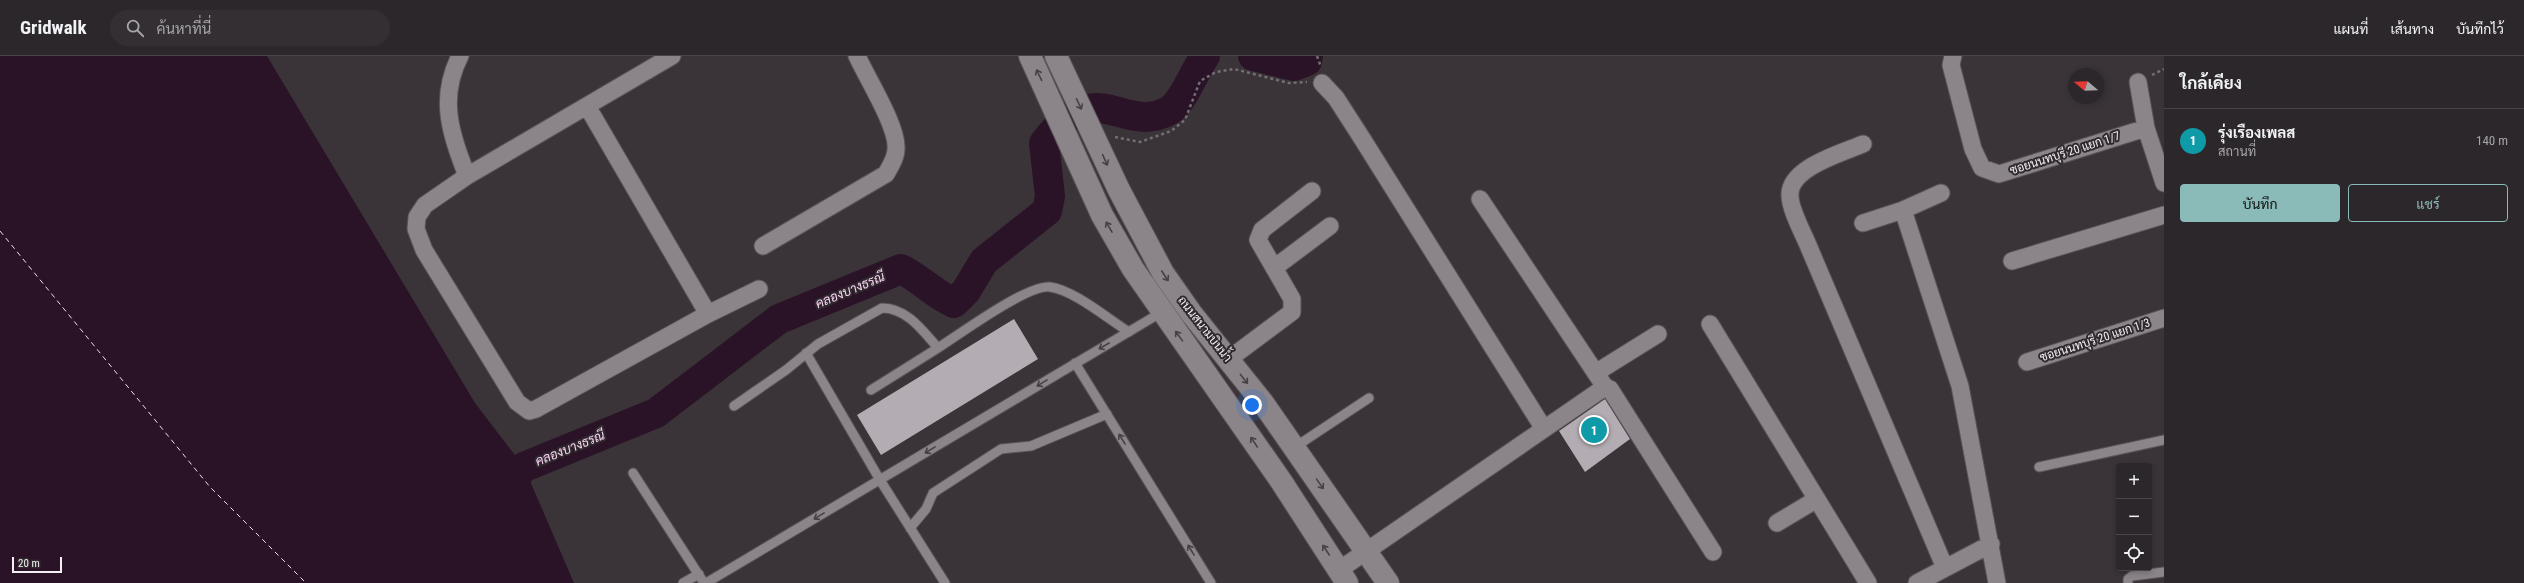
<!DOCTYPE html>
<html lang="th">
<head>
<meta charset="utf-8">
<style>
	:root { --surface:#2c272b; --page:#342f33; --text:#f1f3f6; --muted:#a6a5a9; --line:#484447; --accent:#8bbbb9 }
	body { margin:0; font-family:"Roboto Condensed",Sarabun,sans-serif; background:var(--page); color:var(--text) }
	.controls { position:absolute; right:12px; bottom:12px; display:grid; overflow:hidden; border-radius:4px; box-shadow:0 2px 6px #0003 }
	.controls button { width:36px; height:36px; display:grid; place-items:center; padding:0; border:0; border-bottom:1px solid var(--line); background:var(--surface); color:var(--text); font:20px sans-serif }
	.compass { position:absolute; left:2068px; top:12px; width:36px; height:36px; border-radius:50%; background:var(--surface); box-shadow:0 2px 6px #0003; rotate:289deg }
	.scale { position:absolute; left:12px; bottom:10px; width:50px; box-sizing:border-box; padding-left:4px; border:2px solid #f3f0f3; border-top:0; font-size:11px; line-height:14px; white-space:nowrap; color:#f3f0f3; -webkit-text-stroke:3px #302a2f; paint-order:stroke }
	.you { position:absolute; left:1252px; top:349px; width:14px; height:14px; margin:-10px; border:3px solid #fff; border-radius:50%; background:#1a73e8; box-shadow:0 0 0 6px #1a73e833 }
	.badge { display:grid; place-items:center; width:26px; height:26px; border-radius:50%; background:var(--accent); color:#fff; font-size:13px; font-weight:700 }
	.pin { position:absolute; translate:-50% -50%; border:2px solid #fff; box-shadow:0 1px 4px #0006 }
	.list { margin:0; padding:0; list-style:none }
	h2 { display:flex; justify-content:space-between; align-items:center; height:52px; margin:0; padding:0 16px; font-size:17px }
	h2 small { font-size:13px; font-weight:400; color:var(--muted) }
	.list li { display:grid; grid-template-columns:26px 1fr auto; gap:12px; align-items:center; box-sizing:border-box; height:64px; padding:0 16px; border-top:1px solid var(--line) }
	.list b { display:block; font-size:15px; white-space:nowrap }
	.list p { margin:0; font-size:13px; white-space:nowrap; color:var(--muted) }
	.list em { font-size:13px; font-style:normal; color:var(--muted) }
	.actions { display:flex; gap:8px; padding:12px 16px }
	.actions a { flex:1; padding:9px 0; border:1px solid var(--accent); border-radius:4px; text-align:center; font-size:14px; color:var(--accent) }
	.actions .main { background:var(--accent); color:#111 }
	.icon { flex:none; width:22px; height:22px; fill:none; stroke:currentColor; stroke-width:2; stroke-linecap:round; stroke-linejoin:round }
	.map { position:relative; flex:none; width:2164px; height:527px; overflow:hidden }
	header { display:flex; align-items:center; gap:24px; box-sizing:border-box; height:56px; padding:0 20px; background:var(--surface); border-bottom:1px solid var(--line) }
	header strong { font-size:19px }
	nav { display:flex; gap:22px; margin-inline-start:auto; font-size:14px }
	.search { width:280px; height:36px; background:var(--page); display:flex; align-items:center; gap:10px; box-sizing:border-box; padding:0 14px; border-radius:22px; color:var(--muted); font-size:15px }
	main { display:flex }
	aside { flex:1; background:var(--surface) }
	.map>svg:first-child { display:block }
	.water { fill:#2b1327 }
	.lines { fill:none; stroke-linecap:round; stroke-linejoin:round }
	.river { stroke:#2b1327; stroke-width:30 }
	.ferry { stroke:#fed4f6; stroke-width:1; stroke-dasharray:5 4; stroke-linecap:butt }
	.building { fill:#b3acb2 }
	.service-casing { stroke:#585357; stroke-width:11 }
	.minor-casing { stroke:#585357; stroke-width:19 }
	.secondary-casing { stroke:#585357; stroke-width:24 }
	.path { stroke:#736e72; stroke-width:2.5; stroke-dasharray:3 3; stroke-linecap:butt }
	.service { stroke:#8b8489; stroke-width:9 }
	.minor { stroke:#8b8489; stroke-width:17 }
	.secondary { stroke:#8b8489; stroke-width:22 }
	.oneway { stroke:#474046 }
	.labels { text-anchor:middle; dominant-baseline:central; stroke-width:4; stroke-linejoin:round; paint-order:stroke }
	.street-label { font-size:12px; fill:#f3f0f3; stroke:#302a2f }
	.water-label { font-size:13px; font-style:italic; fill:#fed4f6; stroke:#302a2f }
</style>
</head>
<body>
<header>
<strong>Gridwalk</strong>
<div class="search"><svg class="icon" aria-label="search" viewBox="0 0 24 24"><circle cx="10" cy="10" r="6"/><path d="M15 15l6 6"/></svg>ค้นหาที่นี่</div>
<nav><a>แผนที่</a><a>เส้นทาง</a><a>บันทึกไว้</a></nav>
</header>
<main>
<div class="map">
<svg width="2164" height="527" viewBox="0 0 2164 527">
	<rect width="100%" height="100%" fill="#3a3439"/>
	<path class="water" d="M0,0H267L475,347L524,411L574,527H0Z"/>
	<g class="lines">
		<path class="river" d="M1253,0L1294,10L1307,5L1308,0
			M497,442L524,411L656,357L779,263L901,213C920,222 934,238 954,247L966,235L984,205L1047,155L1050,140L1044,87C1099,15 1122,81 1170,54C1183,46 1195,14 1205,0"/>
		<path class="ferry" d="M0,175L210,431L306,527"/>
	</g>
	<path class="building" d="M1014,263L1038,303L881,399L857,359Z
		M1605,343L1630,383L1585,416L1559,375Z"/>
	<g class="lines">
		<g class="service-casing">
			<path id="service" d="M806,297L880,424L945,527
				M1075,307L1211,527
				M871,334L938,292
				M734,350L786,314L818,288L882,252C907,252 923,275 938,292C960,278 1028,228 1050,231C1074,234 1108,263 1129,276
				M1295,391L1369,342
				M2039,411L2164,384
				M633,417L704,527
				M910,472L926,453L933,437L1001,393L1031,390L1107,358
				M683,527L699,518
				M706,527L1162,256
				M2128,527V523L2132,520L2164,516"/>
		</g>
		<g class="minor-casing">
			<path id="minor" d="M460,0C438,43 451,78 467,120
				M672,0L467,120L425,149L417,161L416,173L424,194L517,346L529,355L536,353L708,258L759,233
				M1953,0L1951,9L1973,93L1982,112L1999,118L2146,72
				M2138,26L2146,72L2164,127
				M1322,27L1336,42L1363,84L1544,373
				M587,50L708,258
				M1863,88C1842,97 1788,112 1790,140C1790,153 1803,177 1808,189L1945,512
				M1480,143L1605,331L1610,333L1713,496
				M1903,154L1941,137
				M1863,167L1903,154L1960,330L1997,527
				M763,190L886,118C890,111 896,102 896,93C898,71 867,22 857,0
				M2012,205L2164,159
				M1274,212L1330,170
				M1710,268L1868,527
				M1229,303L1292,256V243L1258,184L1262,174L1312,135
				M2027,306L2164,262
				M1597,316L1658,278
				M1777,467L1817,443
				M1339,514L1605,331
				M1917,527L1991,488"/>
		</g>
		<g class="secondary-casing">
			<path id="secondary" d="M1030,0L1102,159L1133,213L1281,425L1347,527
				M1056,0L1119,134L1163,217L1191,257L1263,347L1388,527"/>
		</g>
		<path class="path" d="M1317,0L1321,11
			M2152,19L2164,13
			M1115,81L1140,86L1171,75L1185,64L1200,25L1216,16L1234,13L1289,27L1307,26"/>
		<use href="#service" class="service"/>
		<use href="#minor" class="minor"/>
		<use href="#secondary" class="secondary"/>
	</g>
	<defs><path id="oneway-shaft" d="M-6 0H5M1.5-3L5.5 0L1.5 3" fill="none" stroke-width="1.6" stroke-linecap="round" stroke-linejoin="round"/></defs>
	<g class="oneway">
		<use href="#oneway-shaft" transform="translate(1039 19) rotate(-116)"/>
		<use href="#oneway-shaft" transform="translate(1079 48) rotate(64)"/>
		<use href="#oneway-shaft" transform="translate(1105 104) rotate(66)"/>
		<use href="#oneway-shaft" transform="translate(1109 171) rotate(-120)"/>
		<use href="#oneway-shaft" transform="translate(1165 220) rotate(57)"/>
		<use href="#oneway-shaft" transform="translate(1179 280) rotate(-126)"/>
		<use href="#oneway-shaft" transform="translate(1104 290) rotate(150)"/>
		<use href="#oneway-shaft" transform="translate(1244 323) rotate(52)"/>
		<use href="#oneway-shaft" transform="translate(1042 327) rotate(149)"/>
		<use href="#oneway-shaft" transform="translate(1122 383) rotate(-122)"/>
		<use href="#oneway-shaft" transform="translate(1254 386) rotate(-124)"/>
		<use href="#oneway-shaft" transform="translate(930 394) rotate(149)"/>
		<use href="#oneway-shaft" transform="translate(1320 428) rotate(55)"/>
		<use href="#oneway-shaft" transform="translate(819 460) rotate(149)"/>
		<use href="#oneway-shaft" transform="translate(1191 494) rotate(-122)"/>
		<use href="#oneway-shaft" transform="translate(1326 494) rotate(-123)"/>
	</g>
	<g class="labels">
		<g class="street-label">
			<text transform="translate(2065 97) rotate(-18)">ซอยนนทบุรี 20 แยก 1/7</text>
			<text transform="translate(1205 273) rotate(52)">ถนนสนามบินน้ำ</text>
			<text transform="translate(2095 284) rotate(-18)">ซอยนนทบุรี 20 แยก 1/3</text>
		</g>
		<g class="water-label">
			<text transform="translate(850 234) rotate(-23)">คลองบางธรณี</text>
			<text transform="translate(570 392) rotate(-22)">คลองบางธรณี</text>
		</g>
	</g>
</svg>
<div class="controls">
<button>+</button>
<button>−</button>
<button><svg class="icon" aria-label="locate" viewBox="0 0 24 24"><circle cx="12" cy="12" r="6"/><path d="M12 2v4M12 18v4M2 12h4M18 12h4"/></svg></button>
</div>
<svg class="compass" viewBox="-18 -18 36 36"><path d="M0-13l5 13h-10z" fill="#e53935"/><path d="M0 13l5-13h-10z" fill="#a6a5a9"/></svg>
<div class="scale">20 m</div>
<div class="you"></div>
<div class="pin badge" style="left:1594px;top:374px;background:#0f9aa8">1</div>
</div>
<aside>
<h2>ใกล้เคียง<small></small></h2>
<ul class="list">
<li><span class="badge" style="background:#0f9aa8">1</span><div><b>รุ่งเรืองเพลส</b><p>สถานที่</p></div><em>140 m</em></li>
</ul>
<div class="actions"><a class="main">บันทึก</a><a>แชร์</a></div>
</aside>
</main>
</body>
</html>
